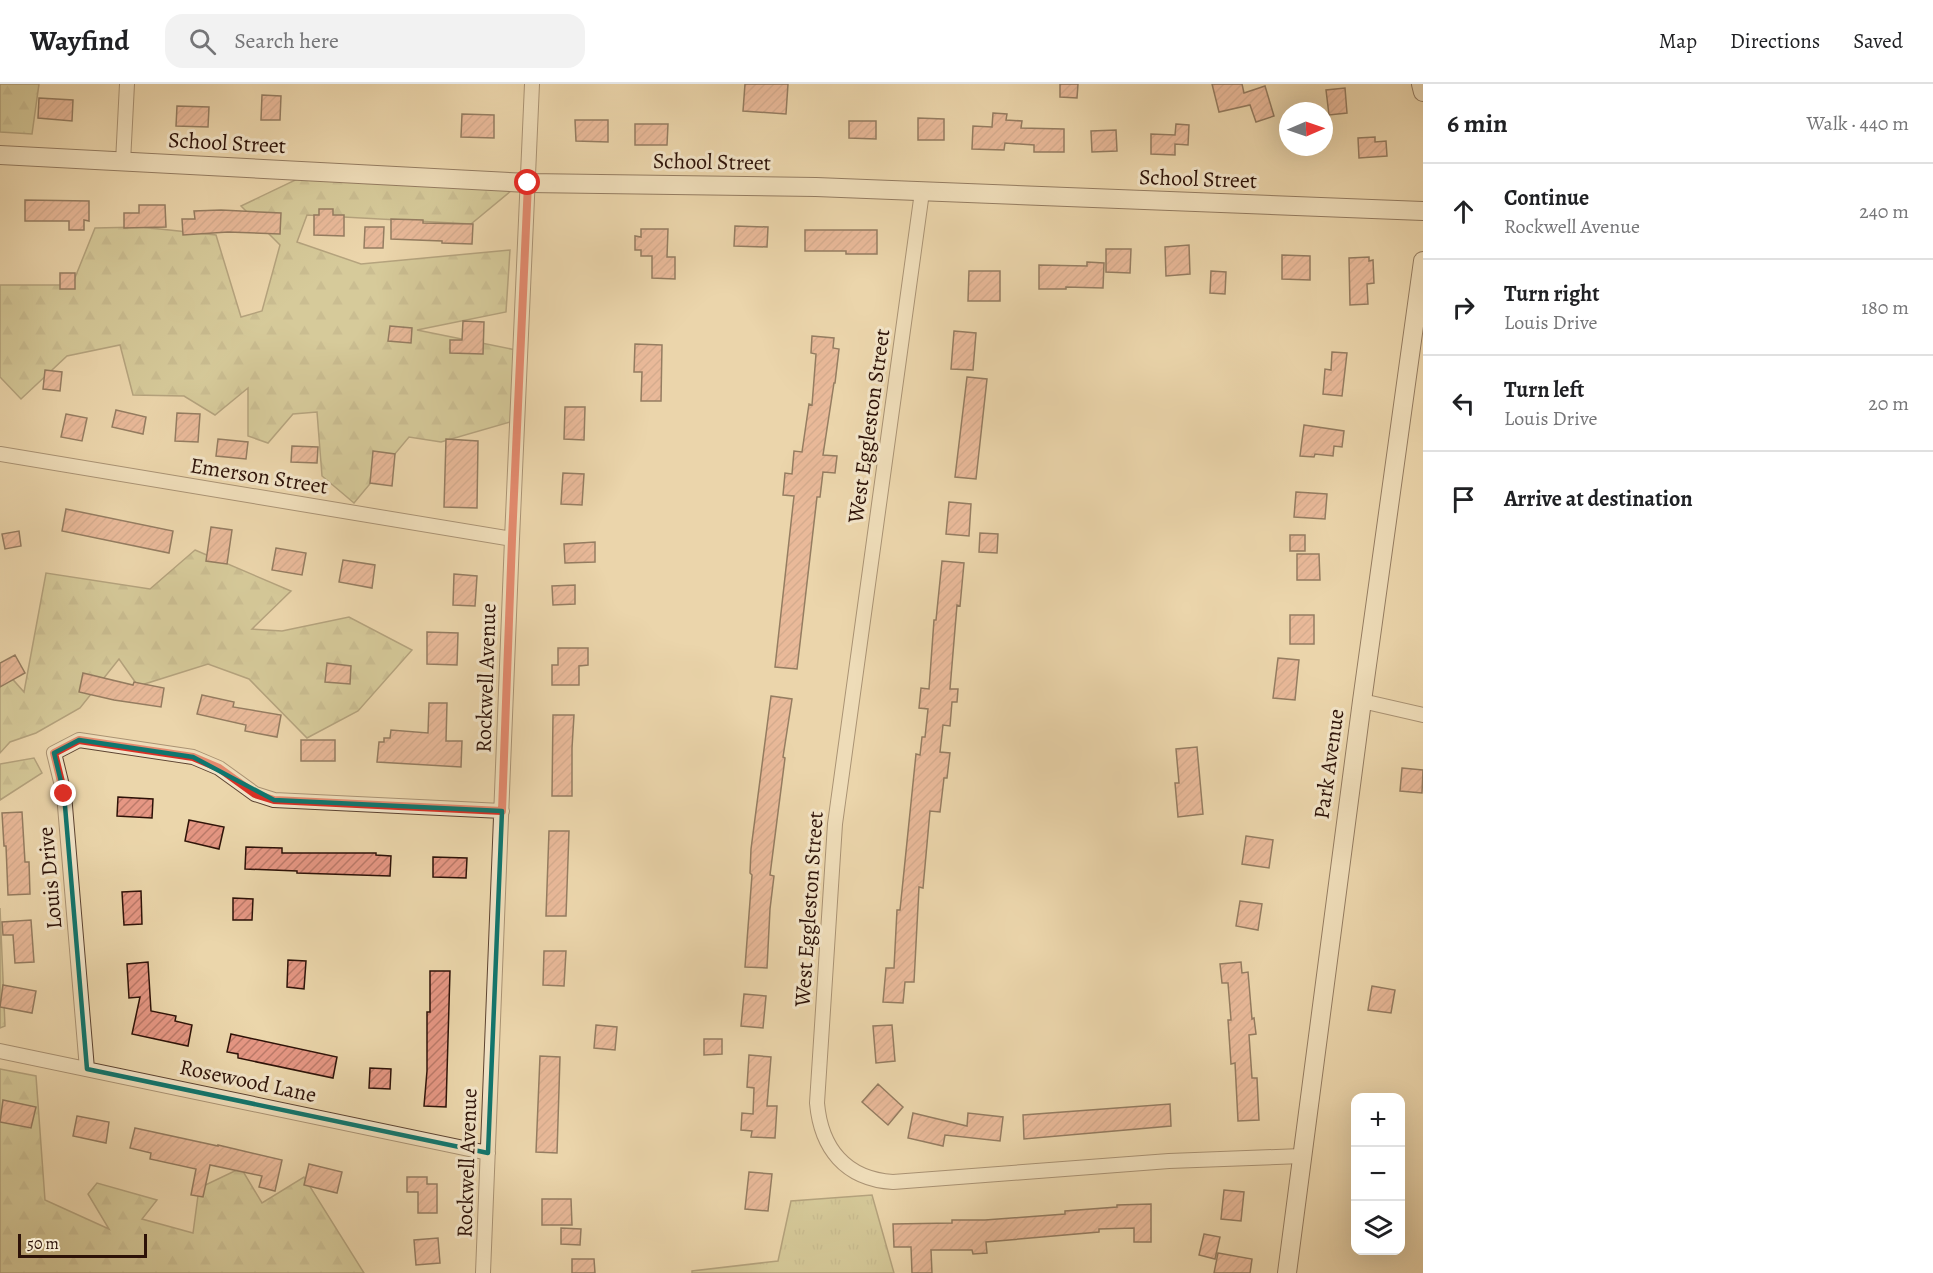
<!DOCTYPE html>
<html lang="en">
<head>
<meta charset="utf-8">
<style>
	:root { --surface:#fff; --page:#f2f2f2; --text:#202124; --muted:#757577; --line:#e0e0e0 }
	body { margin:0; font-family:Alegreya,serif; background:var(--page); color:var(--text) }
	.controls { position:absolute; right:18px; bottom:18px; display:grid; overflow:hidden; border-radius:12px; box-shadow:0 6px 24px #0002 }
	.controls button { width:54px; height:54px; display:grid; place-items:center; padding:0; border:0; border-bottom:2px solid var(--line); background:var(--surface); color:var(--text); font:30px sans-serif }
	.compass { position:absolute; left:1279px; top:18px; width:54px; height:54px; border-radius:50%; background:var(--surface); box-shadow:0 6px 24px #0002; rotate:88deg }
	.scale { position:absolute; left:18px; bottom:15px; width:129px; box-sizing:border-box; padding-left:6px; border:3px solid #2d1208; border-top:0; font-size:16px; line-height:21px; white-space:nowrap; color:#2d1208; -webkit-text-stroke:4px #f2e4c8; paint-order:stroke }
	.stop { position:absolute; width:18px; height:18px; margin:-14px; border:4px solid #d93025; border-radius:50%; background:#fff }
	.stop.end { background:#d93025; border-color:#fff; box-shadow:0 2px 6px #0008 }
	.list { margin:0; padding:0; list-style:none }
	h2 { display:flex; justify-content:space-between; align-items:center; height:78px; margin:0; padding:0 24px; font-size:26px }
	h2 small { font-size:20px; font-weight:400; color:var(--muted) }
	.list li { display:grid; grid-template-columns:39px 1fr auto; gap:18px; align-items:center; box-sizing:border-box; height:96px; padding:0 24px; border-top:2px solid var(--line) }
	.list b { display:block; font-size:22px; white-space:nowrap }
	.list p { margin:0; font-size:20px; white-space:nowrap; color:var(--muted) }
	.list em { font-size:20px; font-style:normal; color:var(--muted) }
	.icon { flex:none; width:33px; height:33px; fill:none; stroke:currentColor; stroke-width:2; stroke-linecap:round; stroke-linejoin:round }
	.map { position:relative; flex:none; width:1423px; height:1189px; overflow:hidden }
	header { display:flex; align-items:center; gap:36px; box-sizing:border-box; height:84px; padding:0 30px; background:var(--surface); border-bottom:2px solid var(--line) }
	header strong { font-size:28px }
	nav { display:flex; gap:33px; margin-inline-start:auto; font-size:21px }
	.search { width:420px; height:54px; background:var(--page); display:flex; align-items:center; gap:15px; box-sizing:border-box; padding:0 21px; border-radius:18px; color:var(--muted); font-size:22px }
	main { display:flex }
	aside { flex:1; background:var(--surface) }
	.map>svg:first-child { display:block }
	.grass { fill:url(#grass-tufts); stroke:#746747; stroke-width:1.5 }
	.forest { fill:url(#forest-firs); stroke:#746747; stroke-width:1.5 }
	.building { fill:url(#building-hatch); stroke:#2d1208; stroke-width:1.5 }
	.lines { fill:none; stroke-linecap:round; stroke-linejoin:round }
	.street-casing { stroke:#5c4331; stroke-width:16 }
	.secondary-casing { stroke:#2d1208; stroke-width:20 }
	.street { stroke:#f2e4c8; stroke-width:14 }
	.secondary { stroke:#f2e4c8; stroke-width:18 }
	.route { stroke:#d93025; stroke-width:8 }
	.marked { fill:none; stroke:#0f766e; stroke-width:4.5; stroke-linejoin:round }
	.labels { text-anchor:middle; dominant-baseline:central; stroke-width:6; stroke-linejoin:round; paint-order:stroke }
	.street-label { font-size:22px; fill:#2d1208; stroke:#f2e4c8 }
</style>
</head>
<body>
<header>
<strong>Wayfind</strong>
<div class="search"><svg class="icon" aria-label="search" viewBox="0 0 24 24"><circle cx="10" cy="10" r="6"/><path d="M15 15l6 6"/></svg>Search here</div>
<nav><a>Map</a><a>Directions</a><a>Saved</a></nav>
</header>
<main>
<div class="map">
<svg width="1423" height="1189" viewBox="0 0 1423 1189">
	<defs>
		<pattern id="grass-tufts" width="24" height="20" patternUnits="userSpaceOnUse" patternTransform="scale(1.5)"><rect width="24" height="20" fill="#bcbc86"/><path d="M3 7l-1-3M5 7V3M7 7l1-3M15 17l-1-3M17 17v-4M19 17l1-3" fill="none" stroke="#a2a172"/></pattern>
		<pattern id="forest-firs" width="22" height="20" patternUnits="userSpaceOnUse" patternTransform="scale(1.5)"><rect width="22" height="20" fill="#bcbc86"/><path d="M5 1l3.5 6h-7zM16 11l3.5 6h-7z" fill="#a2a172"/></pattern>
		<pattern id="building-hatch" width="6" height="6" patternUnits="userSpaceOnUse" patternTransform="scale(1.5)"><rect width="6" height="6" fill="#e69784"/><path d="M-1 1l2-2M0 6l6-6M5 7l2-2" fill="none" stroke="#bb7a6a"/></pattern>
	</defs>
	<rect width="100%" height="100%" fill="#ebd6ab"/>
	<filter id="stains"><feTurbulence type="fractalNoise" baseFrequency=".00333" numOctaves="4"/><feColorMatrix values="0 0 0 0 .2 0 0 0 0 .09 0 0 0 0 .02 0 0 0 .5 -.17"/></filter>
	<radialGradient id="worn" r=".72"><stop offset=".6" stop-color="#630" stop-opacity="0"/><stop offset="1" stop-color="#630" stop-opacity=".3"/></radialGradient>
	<path class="grass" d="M872,1111L894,1189H692V1187L778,1177L791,1117Z"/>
	<path class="forest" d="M0,0H39L32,50L0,48Z
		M312,88L512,106L471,140L307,131L297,158L361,180L510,166L506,228L417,246L521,267L517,336L441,358L409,353L354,419L322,392L317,328L293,330L268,359L248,352V304L215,331L184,312L133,311L120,261L67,272L21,315L0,293V201H72L95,144L141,143L216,151L241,233L262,227L280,161L241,122Z
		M195,466L291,507L252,545L282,547L349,533L412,566L358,627L307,654L249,595L208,580L138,602L119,575L80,624L36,649L10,658L0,669V581L24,608L46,489L150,505Z
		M34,674L42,689L0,716V680Z
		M0,824L5,942L0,944Z
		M0,985L36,992L45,1116L109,1145L88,1110L97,1099L157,1116L142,1135L193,1149L199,1104L241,1084L262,1119L304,1093L364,1189H0Z"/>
	<path class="building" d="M745,0H788L786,30L743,27Z
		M1060,0H1078L1077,14L1060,13Z
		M1212,0H1242L1244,9L1265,2L1274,32L1256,38L1250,21L1219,28Z
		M1345,4L1347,29L1329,31L1326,6Z
		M262,11L281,12L280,36H261Z
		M39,14L73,16L72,37L38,34Z
		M177,22L209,23L208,43L176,42Z
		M993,29L1007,30L1006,36L1022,37L1021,44L1064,45V68H1034V61L1005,59L1004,66L972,65L973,42L992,43Z
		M462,30L494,31V54L461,53Z
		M918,34L944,35V56H918Z
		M575,36H608V58L576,57Z
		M849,37H876V55L849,54Z
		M635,40H668L667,61H635Z
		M1176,40L1189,41L1188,61L1175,60V71L1151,70V50L1175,51Z
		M1116,46L1117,67L1092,68L1091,47Z
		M1375,53V58L1386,57L1387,72L1359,74L1358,54Z
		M25,116L89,117V137L84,136V146H69V137H25Z
		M139,121H165L166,143L124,144V129H139Z
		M319,125H333V131H344V152L314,151V131H319Z
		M221,126L281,129L280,150L228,148L183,151L182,135H195L194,127Z
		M391,135L423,136V139L473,140L472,160L442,159V157L391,155Z
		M735,142L768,143L767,163L734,162Z
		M365,143H384L383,164H364Z
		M641,145H668L667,173H675V195L652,194V172H641V166H635V152L641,153Z
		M805,146H877V170H846V167H805Z
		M1189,161L1190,190L1166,192L1165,163Z
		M1106,165H1131L1130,189L1106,188Z
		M1282,171L1310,172V196L1282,195Z
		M1369,173V177L1373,176L1374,199L1367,200L1368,220L1350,221L1349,174Z
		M1087,178L1104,179L1103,204L1066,203V205H1039V181L1087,182Z
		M969,187H1000V217H968Z
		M1211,187L1226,188L1225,210L1210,209Z
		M60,189H75V205H60Z
		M463,237L484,238L483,270L450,269V256H462Z
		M390,242L412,244L411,259L388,257Z
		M954,247L976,249L973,286L951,285Z
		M812,252L834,254L833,264L839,265L835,299H834L823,371L837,372L835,389L823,388L820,413H817L797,585L775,583L794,412L783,411L785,389L792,390L794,367L802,368L809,320L812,321L816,270L811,269Z
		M635,260L662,261L661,317H641L642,288H634Z
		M1332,268L1347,269L1342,312L1323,310L1325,285L1331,286Z
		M45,286L62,288L60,307L43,305Z
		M967,293L987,295L976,395L955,393Z
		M565,323H585L584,356L564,355Z
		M116,326L146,333L143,350L112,343Z
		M177,329L200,330L198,358L175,357Z
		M66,330L87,334L82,357L61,353Z
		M1304,341L1344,347L1342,363L1334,362L1333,372L1315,370L1314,373L1300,372Z
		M218,355L248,358L246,375L216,372Z
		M446,355L478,357L477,424L444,423Z
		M292,362L318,363L317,379L291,378Z
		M373,367L395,370L392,402L370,399Z
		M563,389L584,390L582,421L561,420Z
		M1296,408L1327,410L1325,435L1294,433Z
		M949,418L971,420L969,452L946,450Z
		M66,425L173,447L169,469L62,447Z
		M211,443L232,446L227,480L206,477Z
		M19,447L21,462L5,465L2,450Z
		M980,449L998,450L997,469L979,468Z
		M1290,451H1305V467H1290Z
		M595,458V478L565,479L564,460Z
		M276,464L306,469L302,491L272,486Z
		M1297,470H1319L1320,496H1297Z
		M343,476L375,481L372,504L339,498Z
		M942,477L964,479L960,522L957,521L950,605H958L957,618H952L950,642L943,641L940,668L950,669L947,694H944L940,728L930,727L923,804L919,803L914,898H905L903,919L883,918L886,884H894L897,826H900L916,670L920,671L922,653H925L928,625L919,624L921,604L929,605L934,536H936Z
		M454,490L477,492L475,522L453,521Z
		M575,501V520L553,521L552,502Z
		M1290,531H1314V560H1290Z
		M427,548L458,549L457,581L427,580Z
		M558,564H588V581L579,582V601H552V581H558Z
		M15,571L25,589L0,603V579Z
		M1278,574L1299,576L1295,616L1273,614Z
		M327,579L351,582L350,600L325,598Z
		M83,589L133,601L134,598L164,604L161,623L114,616L79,608Z
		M202,611L234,618L233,623L281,631L277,653L245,647L246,641L197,630Z
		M771,612L792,615L783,673L785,674L770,791L774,792L770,825L767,884L745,883L752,791L750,789L751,765Z
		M429,619H447L446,657H462L461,683L377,678L379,658H384V654H390L391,646L428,649Z
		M553,631H574L572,664V712H552Z
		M301,656H335V677H301Z
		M1197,663L1203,730L1178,733L1175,699H1179L1176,665Z
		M1402,684L1423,686L1422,709L1400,707Z
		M118,713L153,715L152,734L117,732Z
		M22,728L25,778H29L30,810L8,811L6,762H4L2,729Z
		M189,736L224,743L219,765L185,757Z
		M549,747H569L566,832H546Z
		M1246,752L1273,756L1269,784L1242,780Z
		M246,763L282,764V769H376V771L391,772L390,792L297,789V787L245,785Z
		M433,773L467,774L466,794L433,793Z
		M141,807L142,840L124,841L122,808Z
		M233,814L253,815L252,836H233Z
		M1240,817L1262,820L1258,846L1236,842Z
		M31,836L34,878L15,879L13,851H3L2,838Z
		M544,867H566L564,902L543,901Z
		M288,876L306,877L304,905L287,903Z
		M148,878L151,927L176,932L175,937L192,941L188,962L132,950L140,913L129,914L127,880Z
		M1241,878L1242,889L1248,888L1252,935L1254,934L1256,950L1249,951L1252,994H1257L1259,1036L1238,1037L1235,979L1231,980L1228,936H1231L1228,899H1222L1220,880Z
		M430,887H450L446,1023L424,1022L427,987V928H430Z
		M3,901L36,907L32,929L0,923Z
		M1372,902L1395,906L1391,929L1368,926Z
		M744,910L766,912L763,944L741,942Z
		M596,941L617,943L615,966L594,964Z
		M892,941L895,977L876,979L873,942Z
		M231,950L337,973L333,994L238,974V970L227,968Z
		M704,955H722V970L704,971Z
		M749,971L771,973L767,1022H777L775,1054L751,1053L752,1047L741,1046L742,1029L753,1030L754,1004L747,1003Z
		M540,972L560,973L557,1069L536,1068Z
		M370,984L391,985L390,1005L369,1004Z
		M878,1000L903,1023L888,1041L862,1018Z
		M3,1016L36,1023L31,1044L0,1038Z
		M1170,1020L1171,1042L1024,1055L1023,1031Z
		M913,1029L967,1042L968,1029L1003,1033L1000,1057L945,1051L943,1062L908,1054Z
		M77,1032L109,1038L106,1059L73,1052Z
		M135,1044L218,1062V1061L282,1076L275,1107L259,1103L262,1092L210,1081L203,1113L191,1111L196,1085L150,1075L151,1069L130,1064Z
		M309,1080L342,1088L337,1109L304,1101Z
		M749,1088L772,1090L768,1127L745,1125Z
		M407,1093H427V1100H437V1129H418V1108H407Z
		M1224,1106L1244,1108L1241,1137L1221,1135Z
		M542,1115H571L572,1141H542Z
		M1151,1120V1158H1134V1144L1099,1145V1148L986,1158L987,1169L973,1170L972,1166H931L932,1189H912L911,1163H894L893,1140L952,1139V1136H985L1065,1130V1127L1117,1123V1121Z
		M561,1144L581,1145L580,1161L561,1160Z
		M1204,1150L1220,1153L1215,1175L1199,1171Z
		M438,1154L440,1179L416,1181L414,1156Z
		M1218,1169L1252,1175L1250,1189H1214Z
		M572,1175H594L595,1189H572Z"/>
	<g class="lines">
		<g class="street-casing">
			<path id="street" d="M123,78L127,0
				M922,108L835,740L817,1019C821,1064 845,1095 893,1098L1169,1077L1302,1072
				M0,370L512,455
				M1362,617L1423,631
				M0,967L488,1069
				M87,985L64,710L54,669L79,656L193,673L219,684L255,710L274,716L502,727
				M483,1189L512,455L532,0"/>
		</g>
		<g class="secondary-casing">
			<path id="secondary" d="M1421,0L1423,8
				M0,71L528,99L816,103L1423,127
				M1287,1189L1362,617L1423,177"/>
		</g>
		<use href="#street" class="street"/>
		<use href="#secondary" class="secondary"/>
	</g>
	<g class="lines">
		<path class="route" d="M64,710L54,669L79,656L193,673L219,684L255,710L274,716L502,727L512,455L528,99"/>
	</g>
	<path d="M0 0H1423V1189H0ZM79,656L193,673L274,716L502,727L488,1069L87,985L64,710L54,669Z" fill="#ebd6ab" fill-opacity=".55" fill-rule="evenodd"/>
	<path class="marked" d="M79,656L193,673L274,716L502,727L488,1069L87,985L64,710L54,669Z"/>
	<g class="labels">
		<g class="street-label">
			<text transform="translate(227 59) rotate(3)">School Street</text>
			<text transform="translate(712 78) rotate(1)">School Street</text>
			<text transform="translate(1198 95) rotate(2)">School Street</text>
			<text transform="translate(869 342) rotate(-82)">West Eggleston Street</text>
			<text transform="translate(259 392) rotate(9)">Emerson Street</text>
			<text transform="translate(486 594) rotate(-88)">Rockwell Avenue</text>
			<text transform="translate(1329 680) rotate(-82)">Park Avenue</text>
			<text transform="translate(50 794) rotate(-95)">Louis Drive</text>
			<text transform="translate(809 825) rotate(-86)">West Eggleston Street</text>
			<text transform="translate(248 997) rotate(12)">Rosewood Lane</text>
			<text transform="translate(467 1079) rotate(-88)">Rockwell Avenue</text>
		</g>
	</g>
	<rect width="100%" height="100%" filter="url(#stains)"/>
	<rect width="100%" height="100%" fill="url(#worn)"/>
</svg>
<div class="controls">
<button>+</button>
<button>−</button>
<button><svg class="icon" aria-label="layers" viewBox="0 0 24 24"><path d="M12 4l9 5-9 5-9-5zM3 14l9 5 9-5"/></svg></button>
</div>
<svg class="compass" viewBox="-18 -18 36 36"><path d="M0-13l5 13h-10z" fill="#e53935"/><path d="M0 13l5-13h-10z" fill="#757577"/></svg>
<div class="scale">50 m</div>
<div class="stop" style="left:528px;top:99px"></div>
<div class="stop end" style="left:64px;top:710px"></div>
</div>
<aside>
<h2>6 min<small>Walk · 440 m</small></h2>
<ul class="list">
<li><svg class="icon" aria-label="ahead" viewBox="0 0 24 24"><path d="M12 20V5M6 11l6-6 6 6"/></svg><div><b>Continue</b><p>Rockwell Avenue</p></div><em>240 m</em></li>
<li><svg class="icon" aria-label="right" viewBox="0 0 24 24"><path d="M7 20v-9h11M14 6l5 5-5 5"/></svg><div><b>Turn right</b><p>Louis Drive</p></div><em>180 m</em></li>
<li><svg class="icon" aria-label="left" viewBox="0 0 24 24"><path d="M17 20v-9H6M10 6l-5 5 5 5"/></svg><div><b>Turn left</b><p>Louis Drive</p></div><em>20 m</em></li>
<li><svg class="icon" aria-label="arrive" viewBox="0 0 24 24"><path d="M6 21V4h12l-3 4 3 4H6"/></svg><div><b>Arrive at destination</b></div></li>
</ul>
</aside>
</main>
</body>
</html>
